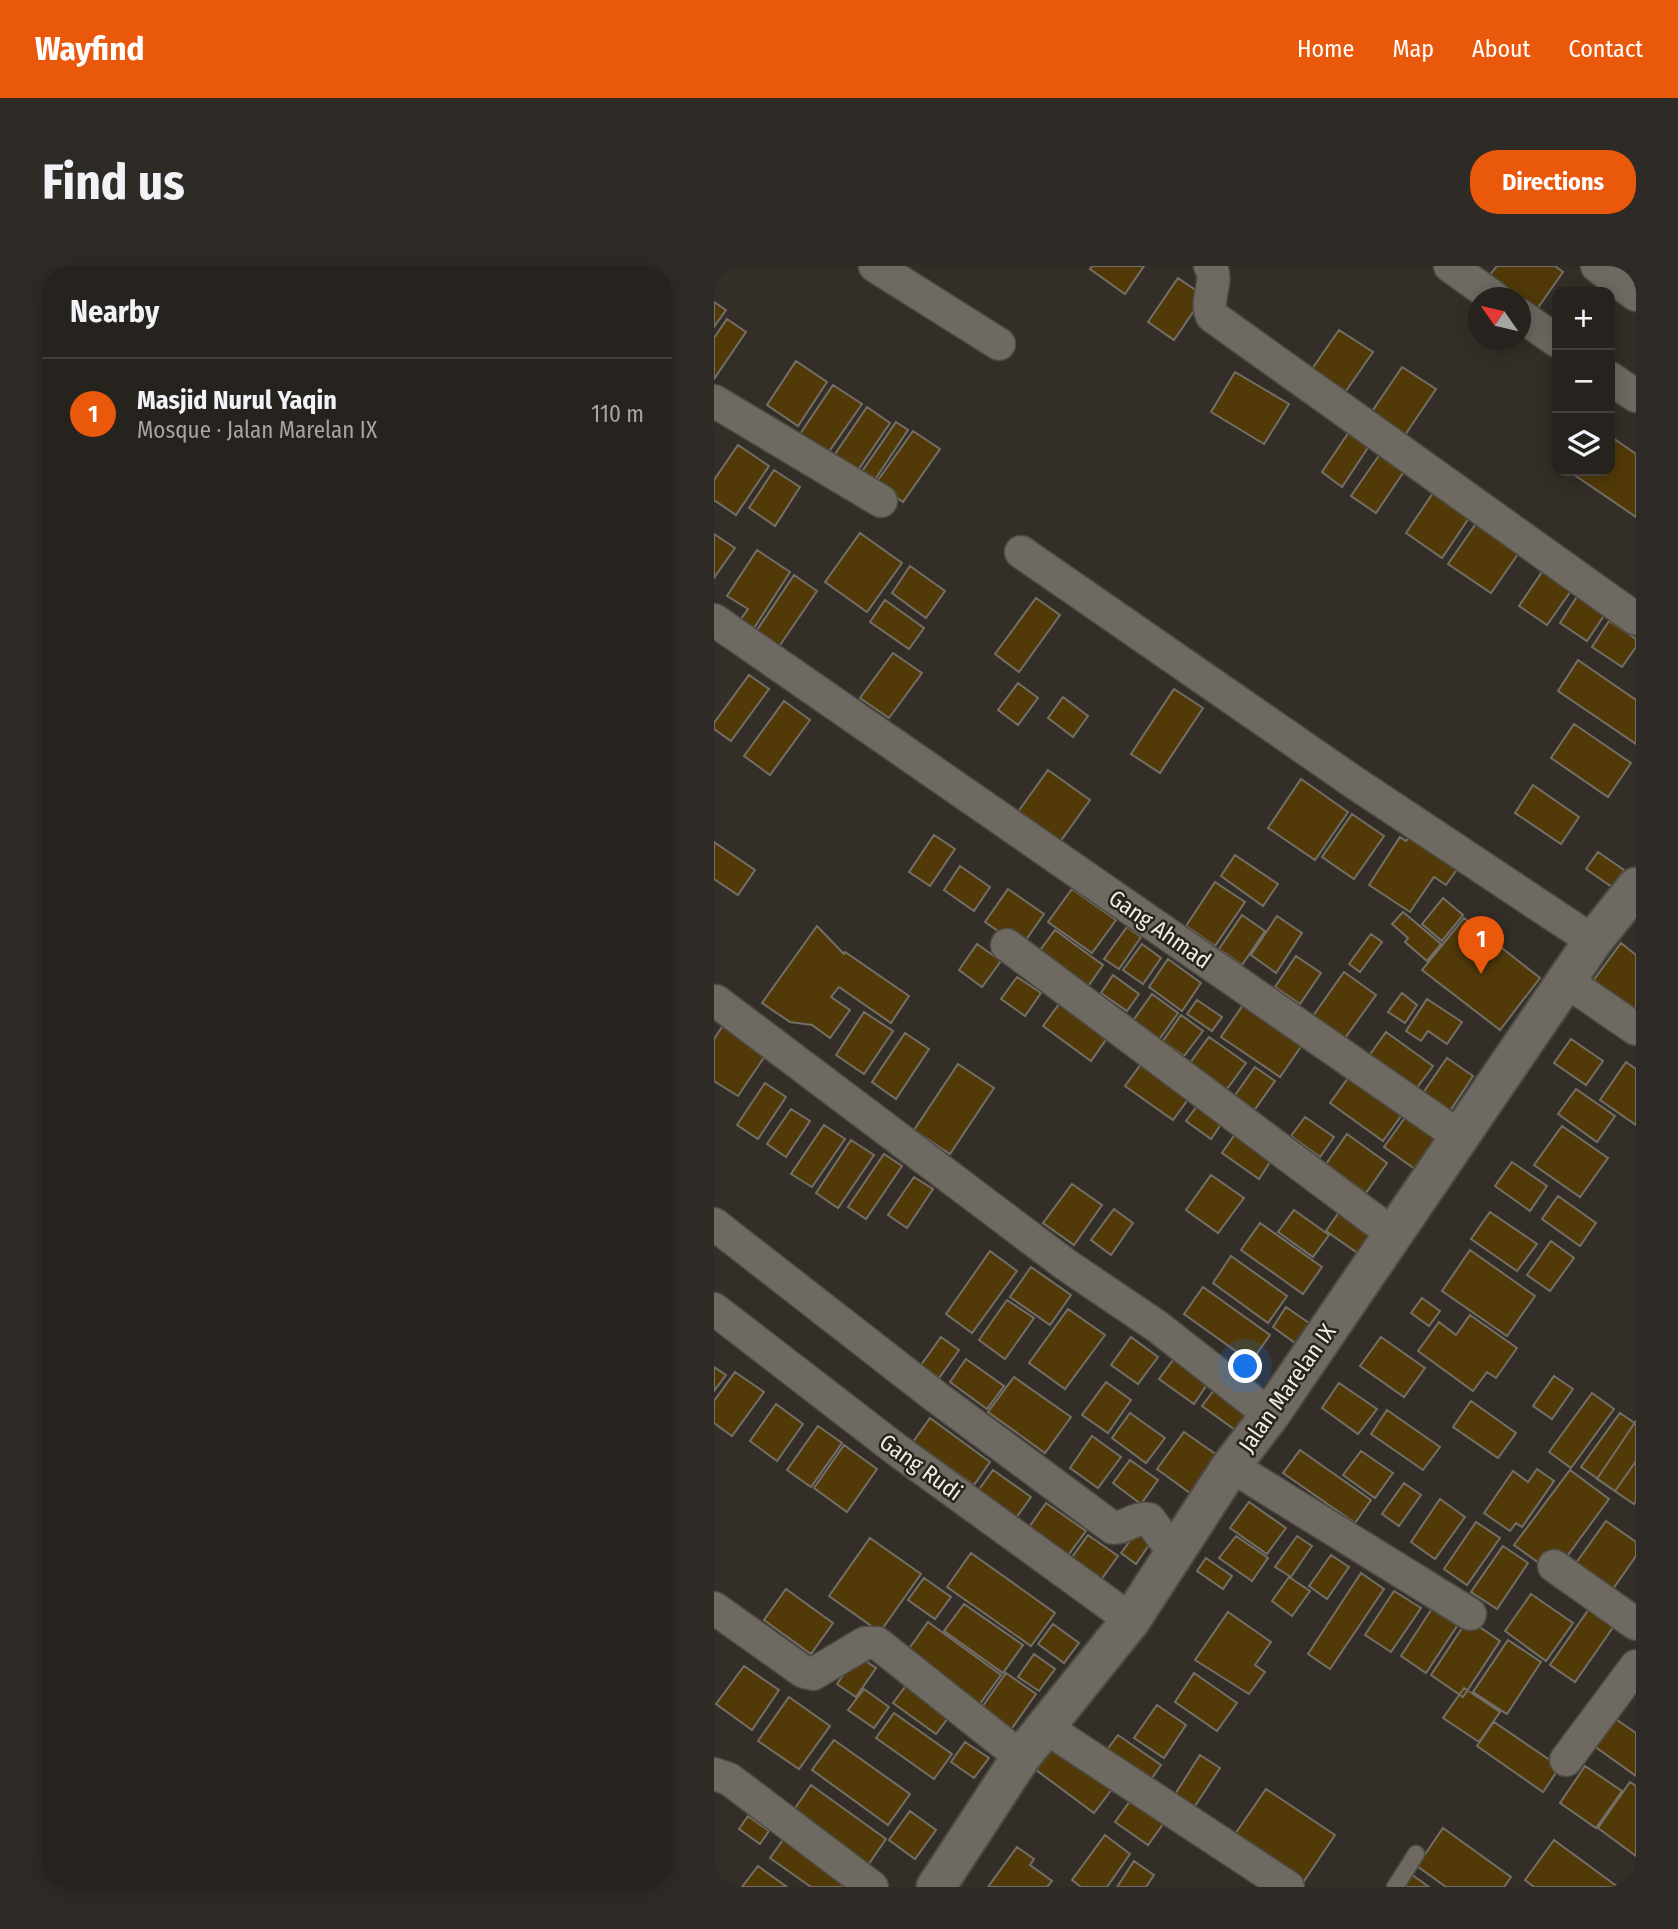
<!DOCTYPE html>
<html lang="en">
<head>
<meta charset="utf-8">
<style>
	:root { --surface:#26221d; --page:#2e2a26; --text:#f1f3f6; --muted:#a4a4a4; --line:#423f3b; --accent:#ea580c }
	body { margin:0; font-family:"Fira Sans Condensed",sans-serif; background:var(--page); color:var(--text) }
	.controls { position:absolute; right:21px; top:21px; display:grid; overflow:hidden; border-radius:14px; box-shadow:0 4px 18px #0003 }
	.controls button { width:63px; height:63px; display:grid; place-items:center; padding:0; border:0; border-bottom:2px solid var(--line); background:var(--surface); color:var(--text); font:35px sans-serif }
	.compass { position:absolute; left:754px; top:21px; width:63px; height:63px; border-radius:50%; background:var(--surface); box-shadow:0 4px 18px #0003; rotate:304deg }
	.you { position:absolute; left:532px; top:1101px; width:24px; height:24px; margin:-18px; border:5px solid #fff; border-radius:50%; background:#1a73e8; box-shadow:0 0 0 10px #1a73e833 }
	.badge { display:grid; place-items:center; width:46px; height:46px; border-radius:50%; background:var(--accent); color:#fff; font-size:23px; font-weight:700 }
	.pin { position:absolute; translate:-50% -58px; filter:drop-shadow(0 2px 4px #0008) }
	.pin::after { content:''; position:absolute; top:37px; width:24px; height:21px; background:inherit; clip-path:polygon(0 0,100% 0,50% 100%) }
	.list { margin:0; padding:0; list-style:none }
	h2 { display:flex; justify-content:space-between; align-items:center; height:91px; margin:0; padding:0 28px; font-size:30px }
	h2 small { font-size:23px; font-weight:400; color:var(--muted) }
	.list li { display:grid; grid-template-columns:46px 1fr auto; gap:21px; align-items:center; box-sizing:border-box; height:112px; padding:0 28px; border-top:2px solid var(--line) }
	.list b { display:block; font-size:26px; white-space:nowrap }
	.list p { margin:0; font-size:23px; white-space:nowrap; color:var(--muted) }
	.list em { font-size:23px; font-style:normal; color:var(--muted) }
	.icon { flex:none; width:38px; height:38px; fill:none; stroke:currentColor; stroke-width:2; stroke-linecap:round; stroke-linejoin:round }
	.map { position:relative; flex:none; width:922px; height:1621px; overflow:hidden; border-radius:28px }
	header { display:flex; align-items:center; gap:42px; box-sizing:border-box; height:98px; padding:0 35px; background:var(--accent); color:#fff }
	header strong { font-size:33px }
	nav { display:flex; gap:38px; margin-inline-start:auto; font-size:24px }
	.intro { display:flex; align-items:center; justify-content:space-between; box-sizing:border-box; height:168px; padding:0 42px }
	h1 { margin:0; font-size:49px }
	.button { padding:18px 32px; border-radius:28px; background:var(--accent); color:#fff; font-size:24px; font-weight:700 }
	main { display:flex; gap:42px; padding:0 42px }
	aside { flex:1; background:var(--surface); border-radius:28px; box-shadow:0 4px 18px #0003 }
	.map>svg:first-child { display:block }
	.building { fill:#523a08; stroke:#736e66; stroke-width:2 }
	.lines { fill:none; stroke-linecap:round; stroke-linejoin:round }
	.service-casing { stroke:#4d4a44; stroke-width:19 }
	.minor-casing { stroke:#4d4a44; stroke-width:35 }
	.secondary-casing { stroke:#4d4a44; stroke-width:42 }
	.service { stroke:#6e6961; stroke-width:16 }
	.minor { stroke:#6e6961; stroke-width:32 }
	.secondary { stroke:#6e6961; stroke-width:38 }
	.labels { text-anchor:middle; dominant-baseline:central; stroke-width:5; stroke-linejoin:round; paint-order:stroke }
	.street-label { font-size:23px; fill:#f0ede9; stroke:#29241d }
</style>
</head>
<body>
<header>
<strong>Wayfind</strong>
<nav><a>Home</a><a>Map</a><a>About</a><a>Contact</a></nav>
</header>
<div class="intro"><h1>Find us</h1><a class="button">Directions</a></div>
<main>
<aside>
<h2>Nearby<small></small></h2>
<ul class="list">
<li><span class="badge">1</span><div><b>Masjid Nurul Yaqin</b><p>Mosque · Jalan Marelan IX</p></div><em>110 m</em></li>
</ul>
</aside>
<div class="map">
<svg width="922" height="1621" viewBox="0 0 922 1621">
	<rect width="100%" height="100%" fill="#332e27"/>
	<path class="building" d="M378,0H430L411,28L376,3Z
		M783,0H841L849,6L823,43L775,10Z
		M464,12L490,30L460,74L434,56Z
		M0,36L12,44L0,61Z
		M13,53L32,66L0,113V72Z
		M625,64L659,86L632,125L598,103Z
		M82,95L113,116L84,160L53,139Z
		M688,101L722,123L691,169L657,147Z
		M521,106L575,138L550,178L497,146Z
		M119,119L148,138L114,187L86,168Z
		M153,141L176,157L142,207L119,191Z
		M182,156L194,164L160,215L147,207Z
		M199,165L226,183L189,236L162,217Z
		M635,166L655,180L628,221L608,206Z
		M896,170L922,188V251L859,208L861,205H896Z
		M24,179L55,200L22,249L0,234V214Z
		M666,188L691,204L662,247L637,230Z
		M60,204L86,221L61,260L35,242Z
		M721,224L757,249L728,292L692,267Z
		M768,249L811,278L777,327L734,298Z
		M146,267L188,297L153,346L111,316Z
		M0,268L21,282L0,312Z
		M43,284L76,306L33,373L19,364L34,343L13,330Z
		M196,300L231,325L212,352L178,327Z
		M830,303L859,322L833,359L805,340Z
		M80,309L103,325L62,385L39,370Z
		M866,326L893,345L873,375L846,357Z
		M322,332L346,349L305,406L281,388Z
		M171,334L210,362L195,383L156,356Z
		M895,355L922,373V381L908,401L878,381Z
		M179,387L208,407L175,452L146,432Z
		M864,394L922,434V478L844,425Z
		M35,409L55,423L17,475L0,463V457Z
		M304,417L324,432L304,459L284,444Z
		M460,423L489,442L446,507L417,488Z
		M349,431L374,450L359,471L334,452Z
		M70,435L96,454L56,509L30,490Z
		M860,458L917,497L894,531L837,492Z
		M334,504L376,534L343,580L301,550Z
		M587,513L634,546L601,594L554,562Z
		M819,519L865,551L847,578L801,547Z
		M638,548L670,570L640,613L608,591Z
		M700,563L749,595L732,619L720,611L696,646L655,619L686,571L692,575Z
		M220,569L241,583L216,620L195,606Z
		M0,576L41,604L24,629L0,613Z
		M884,586L910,604L898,621L872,603Z
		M521,589L564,618L549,640L507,610Z
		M246,600L276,621L260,645L230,624Z
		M501,616L531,636L501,680L472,660Z
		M294,623L330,648L307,681L271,656Z
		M358,623L402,654L378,687L334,656Z
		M729,632L749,649L728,675L708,658Z
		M689,646L727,678L713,695L691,676L694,672L678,658Z
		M528,649L551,665L528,699L505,683Z
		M563,650L588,667L562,707L537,689Z
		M750,652L826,712L786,764L708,704Z
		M103,660L130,688L131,686L195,730L177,757L125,721L117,731L136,744L116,772L98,759L76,756L48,737Z
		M413,661L427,671L405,703L390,693Z
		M341,664L389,699L370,726L321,691Z
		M657,668L668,676L646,706L635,698Z
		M907,677L922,689V752L873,723Z
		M263,678L287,695L268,721L245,704Z
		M428,678L447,692L429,718L409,704Z
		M582,690L607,707L586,738L561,721Z
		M454,693L487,717L468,745L435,721Z
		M630,706L662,729L631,772L599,750Z
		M399,709L425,728L413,745L387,727Z
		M303,711L327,727L311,750L287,733Z
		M688,727L703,739L691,757L674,746Z
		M438,728L464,747L444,775L418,756Z
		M713,733L748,756L733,778L714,765L707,775L692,765Z
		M348,734L396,768L377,795L329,760Z
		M483,734L508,751L498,765L473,748Z
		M529,739L588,779L566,811L507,771Z
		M150,746L179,765L150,808L122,789Z
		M467,749L489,765L470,790L449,775Z
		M12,755L55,784L24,830L0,815V773Z
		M672,766L719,800L699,827L652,794Z
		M191,767L215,783L182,833L158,816Z
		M495,771L532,797L513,823L476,797Z
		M857,773L889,795L872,819L840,797Z
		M733,792L759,810L736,845L709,827Z
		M430,794L478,828L459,854L411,820Z
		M912,796L922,803V859L886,834Z
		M244,798L280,822L236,888L200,864Z
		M541,801L561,815L539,846L519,832Z
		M637,808L690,846L669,875L616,837Z
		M51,817L72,831L44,873L23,859Z
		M862,823L901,850L883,876L844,848Z
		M486,836L510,854L497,873L472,855Z
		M77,843L96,855L72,891L53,878Z
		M695,846L726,867L701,903L670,881Z
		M591,851L620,871L606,891L577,870Z
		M110,859L131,873L98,921L77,908Z
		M848,860L894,892L866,931L820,899Z
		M524,864L560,890L545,913L508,887Z
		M633,868L673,897L652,927L612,898Z
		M137,874L160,889L124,942L102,927Z
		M170,888L188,900L152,953L134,941Z
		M798,896L833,920L816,945L781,920Z
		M497,909L530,932L504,967L472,944Z
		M200,911L219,923L193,962L174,949Z
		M358,918L388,939L360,979L329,957Z
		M844,930L882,957L866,980L828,953Z
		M630,939L663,962L645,988L612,965Z
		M400,943L419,957L397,989L377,974Z
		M580,944L615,969L599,991L564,966Z
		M776,946L823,978L803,1005L757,973Z
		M546,957L608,1001L589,1028L527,984Z
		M837,975L860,992L836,1025L813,1009Z
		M756,984L821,1030L793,1070L728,1025Z
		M276,985L303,1005L258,1067L232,1048Z
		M517,990L573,1030L554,1057L499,1017Z
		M317,1001L357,1029L336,1059L296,1031Z
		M489,1021L556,1069L537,1096L470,1048Z
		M708,1032L726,1045L715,1060L697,1047Z
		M293,1034L320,1052L291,1093L265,1074Z
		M572,1041L602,1062L588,1082L559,1061Z
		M354,1043L391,1069L351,1123L315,1097Z
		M756,1049L803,1082L782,1112L773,1106L759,1125L704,1085L725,1056L742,1069Z
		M227,1071L245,1084L225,1112L207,1099Z
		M417,1071L444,1091L424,1118L397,1099Z
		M667,1071L711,1102L690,1131L646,1100Z
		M462,1090L496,1114L480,1138L445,1113Z
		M252,1093L290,1120L273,1143L236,1116Z
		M0,1101L12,1109L0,1125Z
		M21,1106L50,1126L18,1170L0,1157V1135Z
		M840,1110L859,1123L838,1153L819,1140Z
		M300,1111L357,1151L331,1187L274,1146Z
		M392,1116L417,1134L394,1167L368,1149Z
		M625,1117L663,1143L644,1168L608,1142Z
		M503,1120L539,1145L524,1166L488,1140Z
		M878,1127L900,1143L857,1202L835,1186Z
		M757,1135L802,1167L784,1192L739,1161Z
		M62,1138L89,1158L63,1195L36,1175Z
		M673,1144L726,1181L709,1204L657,1168Z
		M416,1147L451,1172L432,1197L398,1172Z
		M906,1147L922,1158V1195L901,1225L867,1201Z
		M216,1152L276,1196L260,1219L199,1176Z
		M922,1155V1235L920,1238L883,1213Z
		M104,1160L128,1177L97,1221L73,1204Z
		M470,1166L503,1189L476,1227L443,1203Z
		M378,1170L407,1191L384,1222L356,1202Z
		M130,1179L163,1203L133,1246L100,1222Z
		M586,1184L657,1234L641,1257L569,1207Z
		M647,1185L679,1207L661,1232L629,1209Z
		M416,1194L444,1214L427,1238L399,1217Z
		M823,1203L840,1215L808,1261L802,1257L796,1265L770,1247L799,1205L814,1216Z
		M279,1204L317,1231L302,1252L264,1225Z
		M856,1204L895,1233L840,1308L800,1279Z
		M690,1217L707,1229L685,1260L668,1248Z
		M726,1233L751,1251L721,1293L697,1276Z
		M535,1236L572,1262L553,1288L516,1262Z
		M332,1237L372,1265L352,1292L313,1264Z
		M892,1255L922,1276V1290L894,1330L857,1304Z
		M762,1256L786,1272L753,1319L730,1303Z
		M425,1263L439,1273L422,1298L407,1287Z
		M374,1269L404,1290L384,1318L354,1297Z
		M522,1270L554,1292L538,1315L505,1292Z
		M583,1270L598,1280L577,1311L561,1301Z
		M156,1272L207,1308L166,1366L115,1330Z
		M789,1280L814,1297L783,1343L757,1326Z
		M257,1287L341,1347L317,1380L233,1321Z
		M617,1289L635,1301L613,1333L595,1320Z
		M492,1292L518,1310L509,1323L483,1305Z
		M647,1307L670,1323L616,1403L594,1388Z
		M575,1311L596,1325L578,1350L558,1335Z
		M210,1312L237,1331L221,1353L194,1334Z
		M72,1323L119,1357L97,1388L50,1354Z
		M680,1325L707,1342L677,1386L651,1369Z
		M817,1328L859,1357L832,1395L791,1365Z
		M250,1338L309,1379L289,1407L230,1365Z
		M719,1341L745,1357L712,1407L687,1390Z
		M875,1343L900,1360L861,1416L836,1399Z
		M514,1346L557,1376L541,1399L551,1406L535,1428L481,1394Z
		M754,1353L786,1375L749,1431L717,1409Z
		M214,1356L287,1409L260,1446L187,1394Z
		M339,1358L365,1377L350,1397L324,1378Z
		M794,1374L827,1396L793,1448L759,1426Z
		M320,1388L341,1403L325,1425L304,1411Z
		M143,1389L162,1402L142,1431L123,1418Z
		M30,1400L65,1424L38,1464L2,1438Z
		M292,1407L322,1428L294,1468L264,1447Z
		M480,1407L523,1437L503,1465L461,1436Z
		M194,1417L237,1448L222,1468L179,1437Z
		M750,1422L786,1446L765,1476L729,1452Z
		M150,1423L175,1441L160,1462L134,1444Z
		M75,1431L116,1460L85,1503L44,1475Z
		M443,1439L472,1459L450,1492L420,1472Z
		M180,1447L238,1488L220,1513L162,1472Z
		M893,1447L922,1467V1510L873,1475Z
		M780,1456L846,1501L829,1526L763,1480Z
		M404,1469L447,1499L436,1515L392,1485Z
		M120,1474L196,1528L174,1559L98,1504Z
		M251,1476L275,1492L260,1512L237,1496Z
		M340,1480L398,1523L380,1547L322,1504Z
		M486,1489L506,1502L477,1546L458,1533Z
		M871,1500L908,1525L882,1562L846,1537Z
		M916,1516L922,1520V1590L884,1562Z
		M97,1519L172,1573L152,1602L77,1548Z
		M552,1523L621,1569L586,1621L517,1574Z
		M419,1531L452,1554L434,1579L401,1556Z
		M196,1545L222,1564L201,1593L175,1574Z
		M34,1550L55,1565L46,1578L25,1563Z
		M729,1562L797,1611L790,1621H732L703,1600Z
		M74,1567L151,1621H97L56,1592Z
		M391,1569L416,1588L393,1621H367L358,1614Z
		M840,1574L904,1621H820L811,1614Z
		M303,1581L320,1593L316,1599L338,1615L333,1621H274Z
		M420,1595L440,1609L432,1621H403Z
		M44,1600L73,1621H28Z
		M697,1608L715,1621H688Z"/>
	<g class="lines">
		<g class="service-casing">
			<path id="service" d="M681,1621L702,1588"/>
		</g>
		<g class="minor-casing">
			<path id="minor" d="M161,0L285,78
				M496,0C506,16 490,32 498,50L922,353
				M736,0L781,32
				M883,0L922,29
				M806,49L843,75
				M896,112L922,130
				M0,135L167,235
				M307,286L638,515L879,675
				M0,354L745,870
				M293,679L679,968
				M852,715L922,763
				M2,735L351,998L444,1061L556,1149
				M0,958L221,1130L399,1262C413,1262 420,1251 435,1253L461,1288
				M0,1043L183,1184L417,1354
				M517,1200L756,1348
				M840,1300L922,1358
				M0,1342L90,1406L99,1408L151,1377H163L307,1491
				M331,1461L574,1621
				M852,1494L922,1400
				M0,1508L15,1513L158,1621"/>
		</g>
		<g class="secondary-casing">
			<path id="secondary" d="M222,1621L307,1491L417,1354L517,1200L556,1149L879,675L922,621"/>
		</g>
		<use href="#service" class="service"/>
		<use href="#minor" class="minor"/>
		<use href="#secondary" class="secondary"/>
	</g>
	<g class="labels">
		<g class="street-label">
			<text transform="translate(446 663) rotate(35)">Gang Ahmad</text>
			<text transform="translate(573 1122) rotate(-55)">Jalan Marelan IX</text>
			<text transform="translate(207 1201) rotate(36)">Gang Rudi</text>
		</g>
	</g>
</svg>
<div class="controls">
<button>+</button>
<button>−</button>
<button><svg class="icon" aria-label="layers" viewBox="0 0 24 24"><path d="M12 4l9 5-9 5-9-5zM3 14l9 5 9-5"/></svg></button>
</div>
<svg class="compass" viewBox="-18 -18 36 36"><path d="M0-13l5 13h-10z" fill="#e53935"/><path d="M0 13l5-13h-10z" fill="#a4a4a4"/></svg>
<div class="you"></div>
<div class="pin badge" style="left:767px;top:708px">1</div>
</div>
</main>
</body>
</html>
